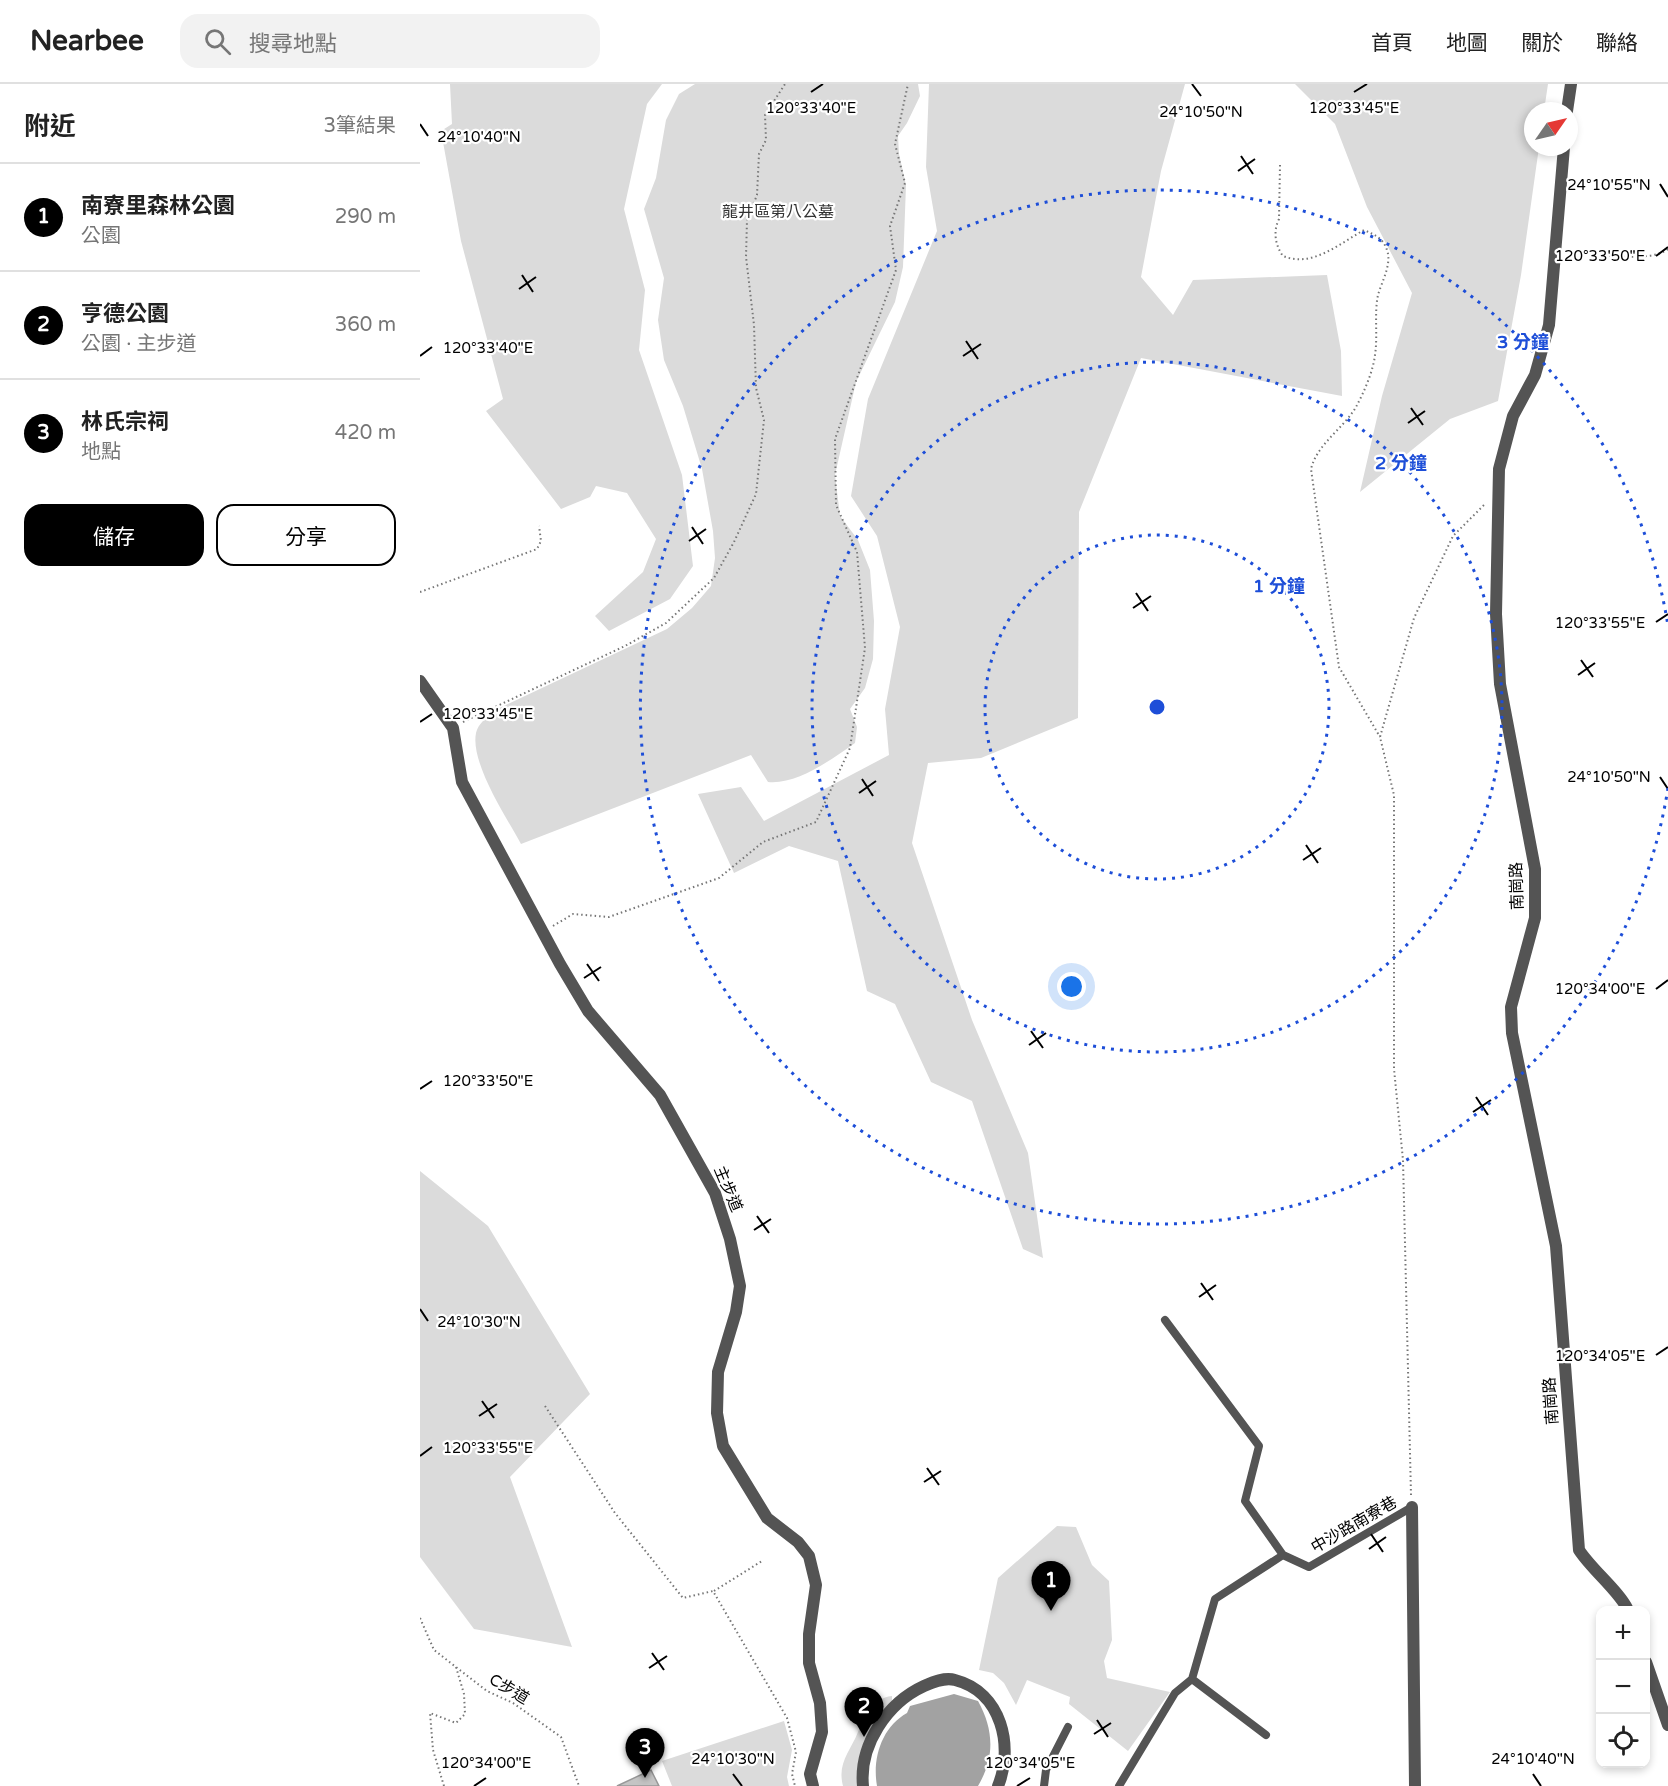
<!DOCTYPE html>
<html lang="zh-TW">
<head>
<meta charset="utf-8">
<style>
	:root { --surface:#fff; --page:#f2f2f2; --text:#222; --muted:#767676; --line:#e0e0e0; --accent:#000 }
	body { margin:0; font-family:"Varela Round","Noto Sans TC",sans-serif; background:var(--page); color:var(--text) }
	.controls { position:absolute; right:18px; bottom:18px; display:grid; overflow:hidden; border-radius:12px; box-shadow:0 3px 9px #0003 }
	.controls button { width:54px; height:54px; display:grid; place-items:center; padding:0; border:0; border-bottom:2px solid var(--line); background:var(--surface); color:var(--text); font:30px sans-serif }
	.compass { position:absolute; left:1104px; top:18px; width:54px; height:54px; border-radius:50%; background:var(--surface); box-shadow:0 3px 9px #0003; rotate:56deg }
	.you { position:absolute; left:652px; top:903px; width:21px; height:21px; margin:-15px; border:4px solid #fff; border-radius:50%; background:#1a73e8; box-shadow:0 0 0 9px #1a73e833 }
	.badge { display:grid; place-items:center; width:39px; height:39px; border-radius:50%; background:var(--accent); color:#fff; font-size:20px; font-weight:700 }
	.pin { position:absolute; translate:-50% -50px; filter:drop-shadow(0 2px 3px #0008) }
	.pin::after { content:''; position:absolute; top:32px; width:21px; height:18px; background:inherit; clip-path:polygon(0 0,100% 0,50% 100%) }
	.list { margin:0; padding:0; list-style:none }
	h2 { display:flex; justify-content:space-between; align-items:center; height:78px; margin:0; padding:0 24px; font-size:26px }
	h2 small { font-size:20px; font-weight:400; color:var(--muted) }
	.list li { display:grid; grid-template-columns:39px 1fr auto; gap:18px; align-items:center; box-sizing:border-box; height:108px; padding:0 24px; border-top:2px solid var(--line) }
	.list b { display:block; font-size:22px; white-space:nowrap }
	.list p { margin:0; font-size:20px; white-space:nowrap; color:var(--muted) }
	.list em { font-size:20px; font-style:normal; color:var(--muted) }
	.actions { display:flex; gap:12px; padding:18px 24px }
	.actions a { flex:1; padding:14px 0; border:2px solid var(--accent); border-radius:18px; text-align:center; font-size:21px; color:var(--accent) }
	.actions .main { background:var(--accent); color:#fff }
	.icon { flex:none; width:33px; height:33px; fill:none; stroke:currentColor; stroke-width:2; stroke-linecap:round; stroke-linejoin:round }
	.map { position:relative; flex:none; width:1248px; height:1702px; overflow:hidden }
	header { display:flex; align-items:center; gap:36px; box-sizing:border-box; height:84px; padding:0 30px; background:var(--surface); border-bottom:2px solid var(--line) }
	header strong { font-size:28px }
	nav { display:flex; gap:33px; margin-inline-start:auto; font-size:21px }
	.search { width:420px; height:54px; background:var(--page); display:flex; align-items:center; gap:15px; box-sizing:border-box; padding:0 21px; border-radius:18px; color:var(--muted); font-size:22px }
	main { display:flex }
	aside { flex:1; background:var(--surface) }
	.map>svg:first-child { display:block }
	.green { fill:#dbdbdb }
	.water { fill:#a2a2a2 }
	.building { fill:#c4c4c4; stroke:#989898; stroke-width:1.5 }
	.lines { fill:none; stroke-linecap:round; stroke-linejoin:round }
	.path { stroke:#767676; stroke-width:2; stroke-dasharray:1.5 3; stroke-linecap:butt }
	.lane { stroke:#545454; stroke-width:8 }
	.street { stroke:#545454; stroke-width:12 }
	.ticks { fill:none; stroke:#000; stroke-width:2 }
	.ring { fill:none; stroke:#1d4ed8; stroke-width:3; stroke-dasharray:3 6 }
	.labels { text-anchor:middle; dominant-baseline:central; stroke-width:4.5; stroke-linejoin:round; paint-order:stroke }
	.park-label { font-size:16px; fill:#323232; stroke:#fff }
	.street-label { font-size:16px; fill:#000; stroke:#fff }
	.ticks-label { font-size:15px; text-anchor:middle; fill:#000; stroke:#fff; stroke-width:4.5; stroke-linejoin:round; paint-order:stroke }
	.centre { fill:#1d4ed8; stroke:#fff; stroke-width:3 }
	.ring-label { font-size:18px; text-anchor:middle; font-weight:bold; fill:#1d4ed8; stroke:#fff; stroke-width:4.5; stroke-linejoin:round; paint-order:stroke }
</style>
</head>
<body>
<header>
<strong>Nearbee</strong>
<div class="search"><svg class="icon" aria-label="search" viewBox="0 0 24 24"><circle cx="10" cy="10" r="6"/><path d="M15 15l6 6"/></svg>搜尋地點</div>
<nav><a>首頁</a><a>地圖</a><a>關於</a><a>聯絡</a></nav>
</header>
<main>
<aside>
<h2>附近<small>3筆結果</small></h2>
<ul class="list">
<li><span class="badge">1</span><div><b>南寮里森林公園</b><p>公園</p></div><em>290 m</em></li>
<li><span class="badge">2</span><div><b>亨德公園</b><p>公園 · 主步道</p></div><em>360 m</em></li>
<li><span class="badge">3</span><div><b>林氏宗祠</b><p>地點</p></div><em>420 m</em></li>
</ul>
<div class="actions"><a class="main">儲存</a><a>分享</a></div>
</aside>
<div class="map">
<svg width="1248" height="1702" viewBox="0 0 1248 1702">
	<rect width="100%" height="100%" fill="#fff"/>
	<path class="green" d="M30,0H242L227,20L204,125L225,206L219,266L262,391L273,482L250,515L189,547L175,532L223,488L236,455L207,409L176,402L170,413L141,425L66,327L83,315L41,157L21,47L32,40Z
		M275,0H498L500,12L487,39L478,52L479,70L486,101L483,183L475,218L436,298L415,391L420,432L438,456L450,486L454,537L453,575L445,604L430,625L437,643L435,659C412,675 377,701 348,698L331,671L101,760C87,734 50,679 56,649C58,640 67,633 73,627L247,545L272,524L291,502L295,474L293,447L282,385L263,322L244,276L238,236L244,194L224,125L236,94L246,36L259,10Z
		M509,0H765L741,87L721,193L753,231L773,196L907,191L921,267L922,312L721,274L659,428L658,634L561,674L508,679L492,759L552,936L608,1069L623,1174L603,1165L552,1017L511,998L475,920L447,907L418,777L369,762L314,789L278,710L321,703L344,737L469,671L465,625L480,543L457,452L431,412L448,315L517,147L506,83Z
		M875,0H1128L1124,27H1113V63H1119L1101,191L1078,317L1030,335L940,408L962,312L992,209L947,123L915,40Z
		M0,1087L68,1142L170,1310L90,1393L152,1563L54,1545L0,1473Z
		M637,1442L656,1443L672,1481L689,1497L692,1556L684,1577L687,1594L750,1608L708,1667L649,1620L650,1613L607,1596L596,1621L584,1599L573,1589L559,1586L578,1494Z
		M472,1612V1619L457,1641L442,1702H423C417,1679 430,1668 438,1648C446,1632 452,1614 472,1612Z
		M364,1637L372,1666L367,1693L369,1702H252L242,1677Z"/>
	<path class="water" d="M534,1610L558,1617C574,1646 575,1673 558,1702H457C452,1674 462,1643 487,1629L490,1622Z"/>
	<path class="building" d="M231,1686L239,1702H197Z"/>
	<g class="lines">
		<path class="path" d="M860,81L859,135C853,147 855,161 863,172C892,184 919,160 944,146C955,151 963,154 967,166C972,180 962,197 958,211C954,230 958,251 955,271C953,288 944,308 936,323C923,345 897,360 891,385L919,583L960,653
			M1149,167C1173,169 1229,180 1248,165
			M0,508L117,465L121,457L119,442
			M43,638L205,562L246,539L294,494L314,458L336,410L344,336L336,304L334,241L326,173L327,136L337,111L339,70L346,56L345,31L365,0
			M133,842L153,830L189,833L299,794L343,758L396,738L430,664L445,564L437,468L416,421L415,355L476,186L470,142L485,99L475,60L488,0
			M125,1322L195,1429L263,1514L293,1507L367,1634L376,1668L372,1690L375,1702
			M991,1411L983,1076L974,985V711L960,653L994,534L1033,452L1065,420
			M294,1507L342,1477
			M0,1534L14,1566L67,1607L93,1619L141,1653L159,1702
			M24,1702L13,1666L10,1629L36,1639L45,1630L44,1610L36,1583"/>
		<path class="lane" d="M745,1236L839,1362L825,1417L863,1471
			M772,1595L846,1651
			M624,1702L626,1686L648,1643
			M699,1702L755,1609L772,1595L795,1515L863,1471L889,1483L992,1423"/>
		<path class="street" d="M1147,27L1151,0
			M1144,63L1129,241L1115,291L1093,332L1079,385L1076,530L1080,600L1115,785V834L1091,923L1092,949L1136,1162L1159,1466C1172,1486 1199,1507 1208,1526
			M0,597L33,644L42,698L140,880L168,927L240,1011L295,1109L310,1155L320,1202L316,1228L298,1288L297,1329L303,1362L347,1434L378,1458L389,1472L396,1501L389,1550V1579L400,1619L402,1648L390,1690L393,1702
			M992,1423L995,1702
			M1226,1578L1248,1641
			M443,1702C439,1661 467,1619 504,1602C513,1598 525,1593 535,1596C582,1608 594,1663 578,1702"/>
	</g>
	<path class="ticks" d="M772,0L781,12M391,8L403,0M934,8L947,0M0,40L8,52M821,72L833,90M818,87L835,75M1240,100L1248,113M1236,172L1248,163M102,191L113,208M99,205L116,193M546,257L558,275M0,272L12,263M543,272L561,260M991,324L1003,341M988,339L1005,327M272,443L283,460M269,457L286,445M716,509L728,527M713,524L731,512M1236,538L1248,530M1161,576L1173,593M1158,591L1175,579M0,638L12,630M1240,693L1248,705M442,695L453,712M439,709L456,697M886,761L898,779M883,776L901,764M167,880L179,897M164,894L181,883M1236,905L1248,896M611,947L623,964M609,961L626,949M0,1005L12,997M1056,1013L1068,1031M1053,1028L1071,1016M337,1132L349,1149M334,1146L351,1135M781,1199L793,1216M779,1213L796,1201M0,1225L8,1237M1236,1271L1248,1263M62,1317L74,1334M59,1332L77,1320M0,1372L12,1363M507,1384L519,1401M504,1398L521,1387M951,1450L963,1468M949,1465L966,1453M232,1569L244,1586M229,1584L247,1572M677,1636L688,1653M674,1650L691,1639M313,1690L322,1702M1113,1690L1121,1702M54,1702L66,1694M597,1702L610,1694"/>
	<g class="ring">
		<circle cx="737" cy="623" r="172"/>
		<circle cx="737" cy="623" r="345"/>
		<path d="M1248 704A517 517 0 1 1 1248 542"/>
	</g>
	<g class="labels">
		<g class="park-label">
			<text x="358" y="128">龍井區第八公墓</text>
		</g>
		<g class="street-label">
			<text transform="translate(1097 802) rotate(-92)">南崗路</text>
			<text transform="translate(308 1105) rotate(67)">主步道</text>
			<text transform="translate(1131 1317) rotate(-94)">南崗路</text>
			<text transform="translate(934 1441) rotate(-30)">中沙路南寮巷</text>
			<text transform="translate(89 1605) rotate(31)">C步道</text>
		</g>
	</g>
	<g class="ticks-label">
		<text x="391" y="29">120°33'40"E</text>
		<text x="934" y="29">120°33'45"E</text>
		<text x="781" y="33">24°10'50"N</text>
		<text x="59" y="58">24°10'40"N</text>
		<text x="1189" y="106">24°10'55"N</text>
		<text x="1180" y="177">120°33'50"E</text>
		<text x="68" y="269">120°33'40"E</text>
		<text x="1180" y="544">120°33'55"E</text>
		<text x="68" y="635">120°33'45"E</text>
		<text x="1189" y="698">24°10'50"N</text>
		<text x="1180" y="910">120°34'00"E</text>
		<text x="68" y="1002">120°33'50"E</text>
		<text x="59" y="1243">24°10'30"N</text>
		<text x="1180" y="1277">120°34'05"E</text>
		<text x="68" y="1369">120°33'55"E</text>
		<text x="313" y="1680">24°10'30"N</text>
		<text x="1113" y="1680">24°10'40"N</text>
		<text x="66" y="1684">120°34'00"E</text>
		<text x="610" y="1684">120°34'05"E</text>
	</g>
	<circle cx="737" cy="623" r="9" class="centre"/>
	<g class="ring-label">
		<text x="1103" y="264">3 分鐘</text>
		<text x="981" y="385">2 分鐘</text>
		<text x="859" y="508">1 分鐘</text>
	</g>
</svg>
<div class="controls">
<button>+</button>
<button>−</button>
<button><svg class="icon" aria-label="locate" viewBox="0 0 24 24"><circle cx="12" cy="12" r="6"/><path d="M12 2v4M12 18v4M2 12h4M18 12h4"/></svg></button>
</div>
<svg class="compass" viewBox="-18 -18 36 36"><path d="M0-13l5 13h-10z" fill="#e53935"/><path d="M0 13l5-13h-10z" fill="#767676"/></svg>
<div class="you"></div>
<div class="pin badge" style="left:631px;top:1527px">1</div>
<div class="pin badge" style="left:444px;top:1653px">2</div>
<div class="pin badge" style="left:225px;top:1694px">3</div>
</div>
</main>
</body>
</html>
